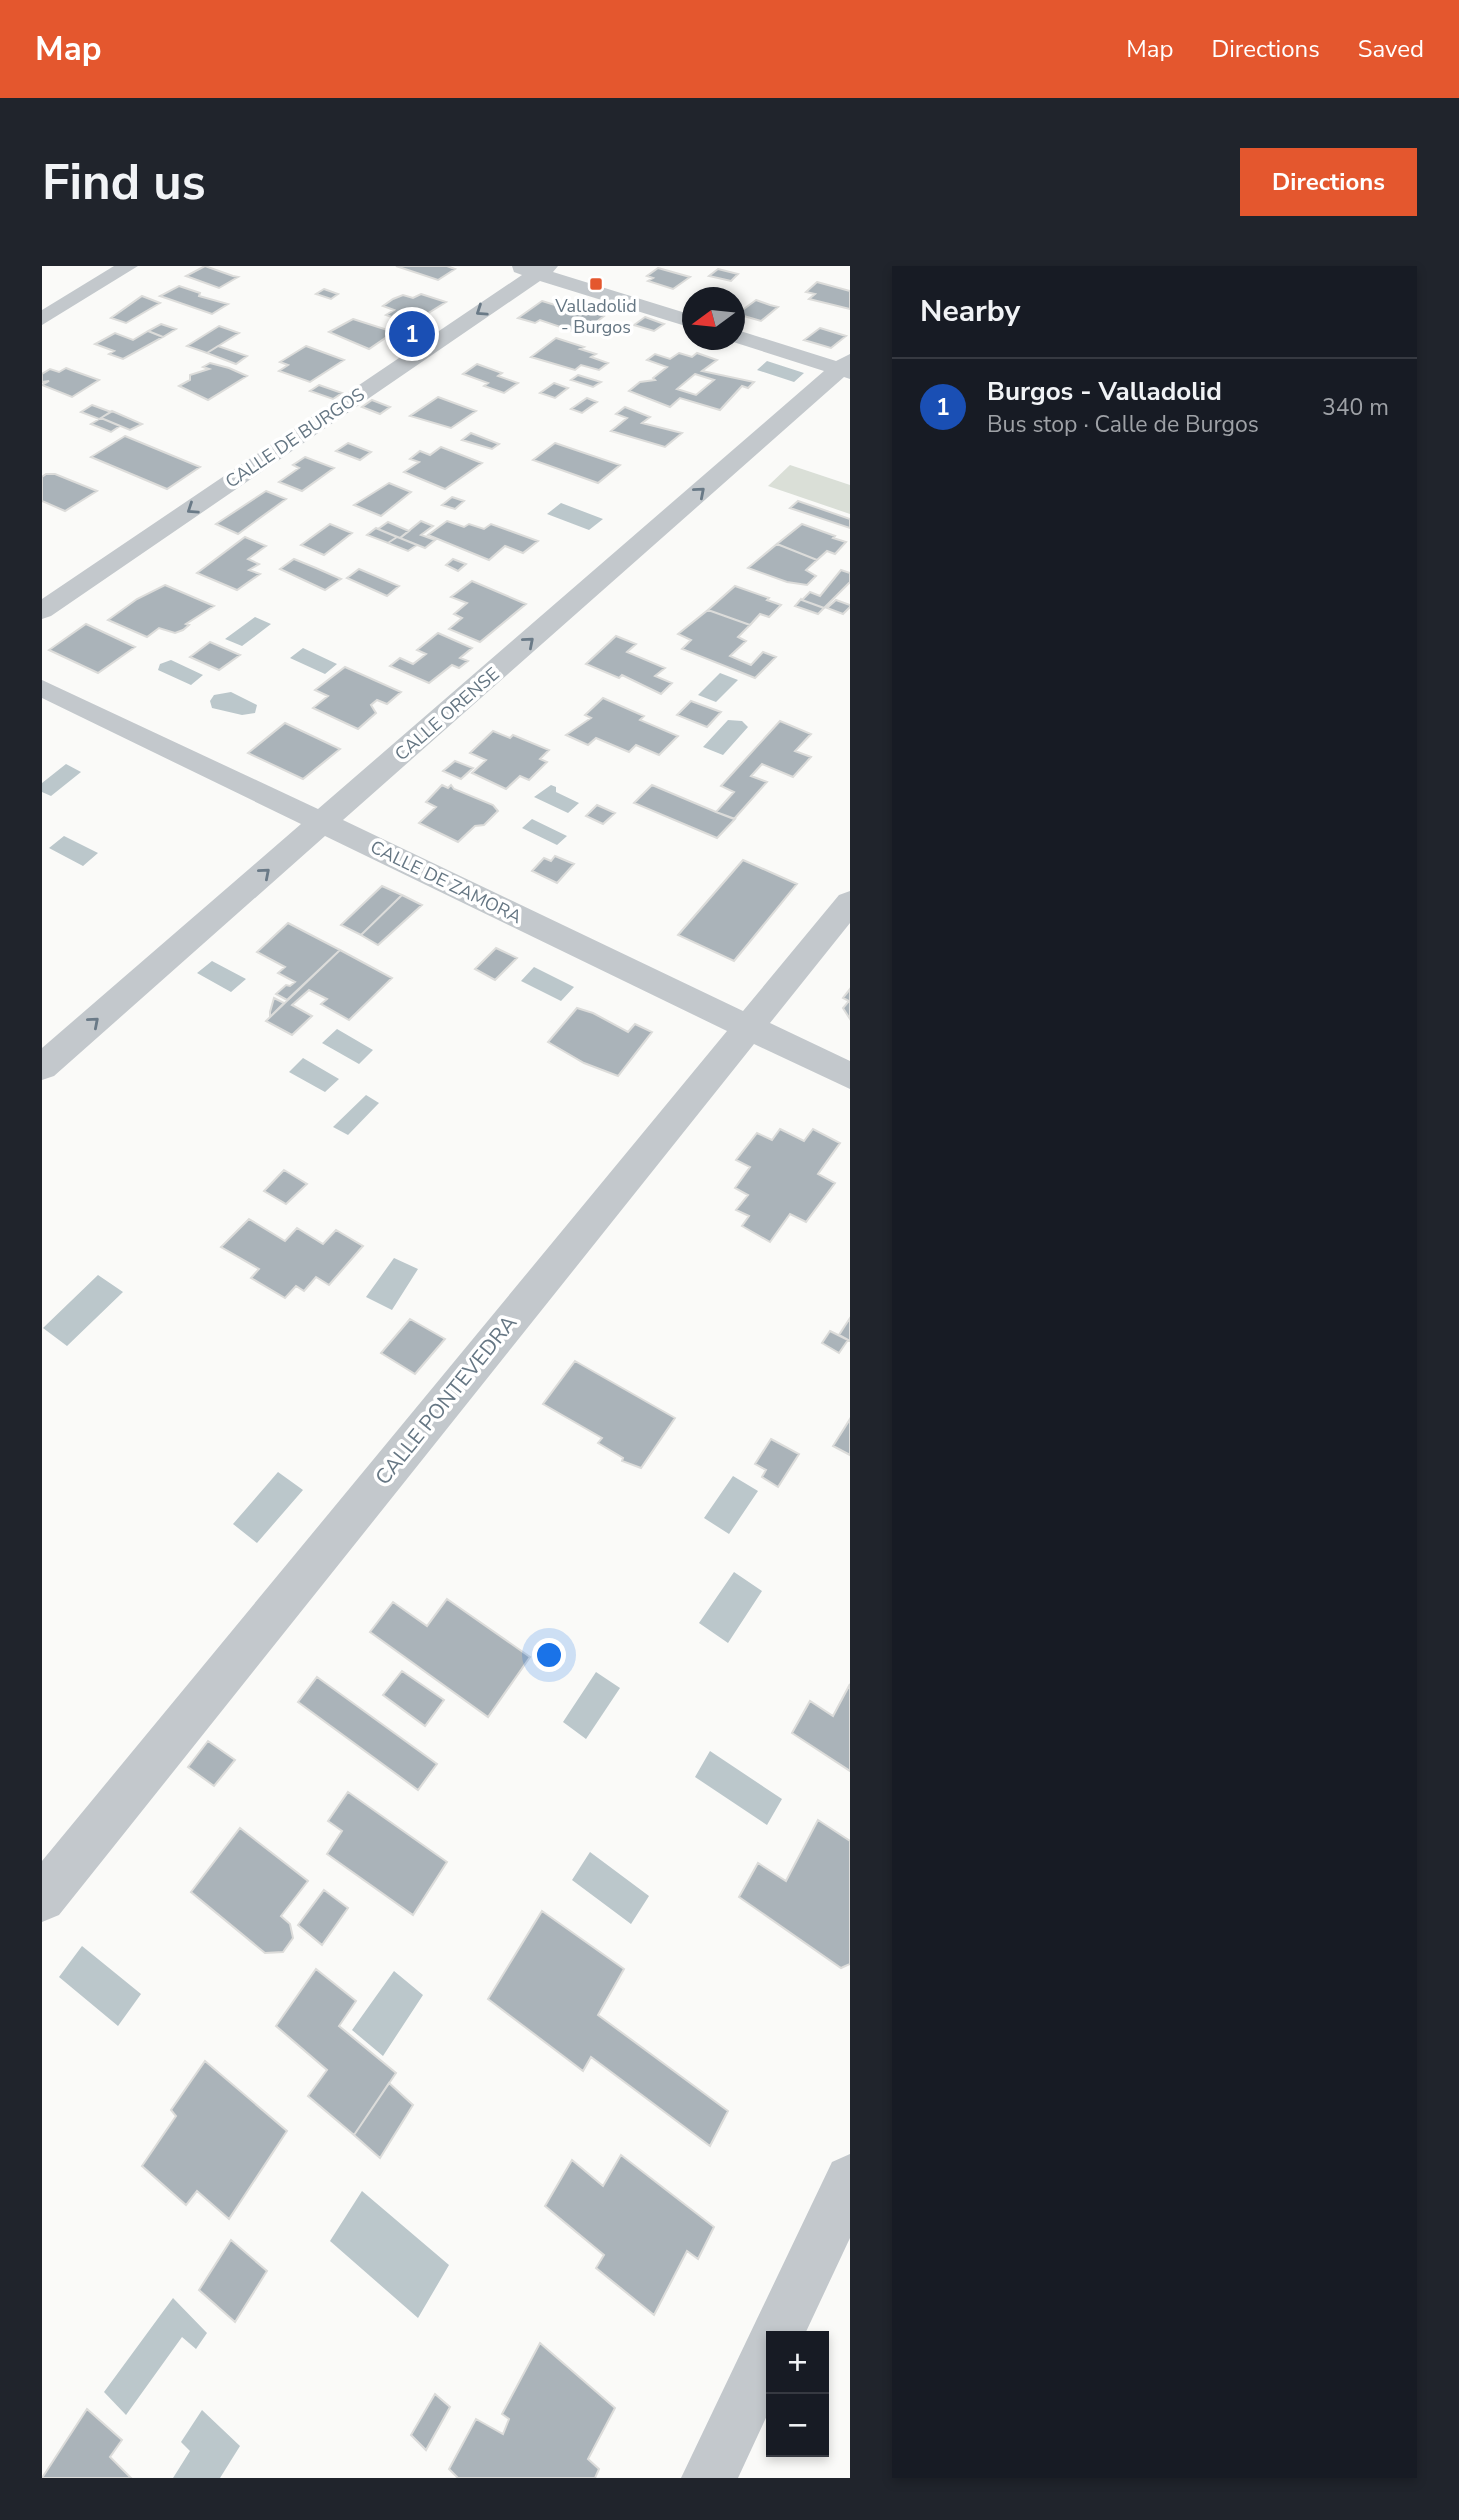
<!DOCTYPE html>
<html lang="en">
<head>
<meta charset="utf-8">
<style>
	:root { --surface:#171b24; --page:#20242c; --text:#f1f3f6; --muted:#9ea1a6; --line:#363941; --accent:#e4572e }
	body { margin:0; font-family:"Nunito Sans",sans-serif; background:var(--page); color:var(--text) }
	.controls { position:absolute; right:21px; bottom:21px; display:grid; overflow:hidden; border-radius:0px; box-shadow:0 4px 10px #0003 }
	.controls button { width:63px; height:63px; display:grid; place-items:center; padding:0; border:0; border-bottom:2px solid var(--line); background:var(--surface); color:var(--text); font:35px sans-serif }
	.compass { position:absolute; left:640px; top:21px; width:63px; height:63px; border-radius:50%; background:var(--surface); box-shadow:0 4px 10px #0003; rotate:255deg }
	.you { position:absolute; left:508px; top:1390px; width:24px; height:24px; margin:-18px; border:5px solid #fff; border-radius:50%; background:#1a73e8; box-shadow:0 0 0 10px #1a73e833 }
	.badge { display:grid; place-items:center; width:46px; height:46px; border-radius:50%; background:var(--accent); color:#fff; font-size:23px; font-weight:700 }
	.pin { position:absolute; translate:-50% -50%; border:4px solid #fff; box-shadow:0 2px 7px #0006 }
	.list { margin:0; padding:0; list-style:none }
	h2 { display:flex; justify-content:space-between; align-items:center; height:91px; margin:0; padding:0 28px; font-size:30px }
	h2 small { font-size:23px; font-weight:400; color:var(--muted) }
	.list li { display:grid; grid-template-columns:46px 1fr auto; gap:21px; align-items:center; box-sizing:border-box; height:98px; padding:0 28px; border-top:2px solid var(--line) }
	.list b { display:block; font-size:26px; white-space:nowrap }
	.list p { margin:0; font-size:23px; white-space:nowrap; color:var(--muted) }
	.list em { font-size:23px; font-style:normal; color:var(--muted) }
	.map { position:relative; flex:none; width:808px; height:2212px; overflow:hidden; border-radius:0px }
	header { display:flex; align-items:center; gap:42px; box-sizing:border-box; height:98px; padding:0 35px; background:var(--accent); color:#fff }
	header strong { font-size:33px }
	nav { display:flex; gap:38px; margin-inline-start:auto; font-size:24px }
	.intro { display:flex; align-items:center; justify-content:space-between; box-sizing:border-box; height:168px; padding:0 42px }
	h1 { margin:0; font-size:49px }
	.button { padding:18px 32px; border-radius:0px; background:var(--accent); color:#fff; font-size:24px; font-weight:700 }
	main { display:flex; gap:42px; padding:0 42px }
	aside { flex:1; background:var(--surface); border-radius:0px; box-shadow:0 4px 10px #0003 }
	.map>svg:first-child { display:block }
	.green { fill:#dadfd7 }
	.water { fill:#bbc7cb }
	.building { fill:#aab3b9; stroke:#dcdcda; stroke-width:2; fill-rule:evenodd }
	.lines { fill:none; stroke-linecap:round; stroke-linejoin:round }
	.street { fill:#c3c8cc; fill-rule:evenodd }
	.oneway { stroke:#6a7a87 }
	.poi-dot { fill:#e4572e; stroke:#fff; stroke-width:2.5 }
	.labels { text-anchor:middle; dominant-baseline:central; stroke-width:7; stroke-linejoin:round; paint-order:stroke }
	.far-poi-label { font-size:18px; fill:#657683; stroke:#fff }
	.far-street-label { font-size:18px; fill:#657683; stroke:#fff }
	.street-label { font-size:21px; fill:#657683; stroke:#fff }
</style>
</head>
<body>
<header>
<strong>Map</strong>
<nav><a>Map</a><a>Directions</a><a>Saved</a></nav>
</header>
<div class="intro"><h1>Find us</h1><a class="button">Directions</a></div>
<main>
<div class="map">
<svg width="808" height="2212" viewBox="0 0 808 2212">
	<rect width="100%" height="100%" fill="#fafaf8"/>
	<path class="green" d="M748,199L808,219V248L726,220Z"/>
	<path class="water" d="M725,95L762,107L752,116L715,104Z
		M519,237L561,253L547,264L505,248Z
		M213,351L229,358L200,380L183,373Z
		M261,382L295,398L283,408L248,392Z
		M129,394L161,409L149,419L116,404L118,398Z
		M678,407L696,414L674,436L656,429Z
		M189,426L215,439L213,447L200,449L170,442L168,435L172,429Z
		M686,454L700,455L706,461L681,489L661,481Z
		M24,498L39,506L9,530L0,526V517Z
		M509,519L514,521V526L537,537L526,547L492,531Z
		M490,553L525,570L515,579L480,562Z
		M22,570L56,587L41,600L7,582Z
		M170,695L204,713L189,726L155,707Z
		M492,701L532,721L519,735L479,715Z
		M295,763L331,784L317,798L280,777Z
		M261,792L297,813L283,826L247,806Z
		M324,829L337,837L306,869L291,861Z
		M352,992L376,1003L350,1044L324,1031Z
		M56,1009L81,1026L25,1080L1,1062Z
		M236,1206L261,1224L215,1277L191,1258Z
		M691,1210L716,1225L687,1268L662,1252Z
		M692,1306L720,1325L686,1377L657,1357Z
		M554,1406L578,1422L544,1473L521,1456Z
		M668,1485L740,1533L725,1559L653,1511Z
		M548,1586L607,1630L589,1658L530,1614Z
		M40,1680L99,1728L76,1760L17,1711Z
		M352,1705L381,1729L341,1790L310,1764Z
		M320,1925L407,1999L376,2052L288,1975Z
		M131,2032L165,2067L154,2083L140,2071L84,2149L62,2126Z
		M160,2144L198,2180L178,2212H131L148,2185L139,2176Z"/>
	<path class="building" d="M163,0L191,10L196,11L177,22L144,10Z
		M354,0H405L413,3L396,14Z
		M616,2L648,11L631,23L606,15L611,12L605,10Z
		M676,3L696,8L689,15L667,10Z
		M775,16L808,25V43L767,33L773,28L764,26Z
		M137,20L158,27L157,30L186,38L170,48L118,30Z
		M282,23L296,28L289,33L274,28Z
		M379,28L404,36L369,58L344,49L352,44L341,40L351,33L361,29L371,32Z
		M100,30L118,37L84,57L69,52Z
		M714,34L728,39L736,41L719,55L695,48Z
		M500,35L539,47L544,44L562,50L548,61L539,58L530,65L498,54L493,57L476,52Z
		M603,51L622,58L612,65L592,59Z
		M311,53L336,61L352,66L327,83L287,66Z
		M119,58L134,63L121,71L106,65Z
		M177,60L197,67L165,87L145,80Z
		M778,62L804,70L789,82L762,74Z
		M106,65L121,71L81,93L67,88L72,85L53,78L73,67L91,74Z
		M514,72L542,81L538,83L554,88L549,91L566,97L557,104L539,99L533,104L489,91Z
		M176,80L205,90L194,98L165,87Z
		M264,80L294,91L302,94L268,116L237,105L246,99L238,96Z
		M637,87L650,91L655,87L675,94L660,105L712,116L706,122L700,120L678,144L638,132L628,141L587,125L598,116L613,114L611,112L625,101L605,94L613,88L628,93ZM653,108L672,114L654,129L635,123Z
		M168,97L187,102L205,110L166,134L137,120L148,114V109L167,103L161,101Z
		M435,98L460,107L456,110L476,117L462,127L442,120L446,117L421,108Z
		M24,102L29,104L57,114L30,131L0,119L7,115L0,116V108L8,103L17,106Z
		M536,109L559,116L551,121L529,114Z
		M512,117L526,122L513,132L498,127Z
		M277,119L300,127L291,133L268,125Z
		M396,131L434,145L409,162L368,150Z
		M545,132L555,136L540,147L529,143Z
		M330,134L348,141L338,148L320,141Z
		M50,139L69,146L57,153L39,146Z
		M583,141L608,151L600,157L640,167L623,181L569,165L585,152L574,148Z
		M70,145L100,158L88,164L59,152Z
		M59,152L78,160L69,166L49,158Z
		M429,167L457,178L450,183L420,174Z
		M83,170L158,201L125,223L49,191Z
		M306,177L329,186L318,194L294,185Z
		M513,177L578,199L556,217L491,194Z
		M399,181L440,197L403,223L362,206L377,196L368,193L378,185L388,189Z
		M263,191L292,202L260,225L237,216L257,202L251,199Z
		M4,208H13L55,225L23,245L0,235V211Z
		M347,217L369,226L339,250L312,239Z
		M224,225L244,233L196,268L174,258Z
		M410,231L422,235L413,243L400,239Z
		M756,235L808,253V262L748,242Z
		M379,255L391,260L379,269L393,274L383,282L358,272Z
		M405,255L422,261L427,258L442,263L449,258L496,275L481,287L463,280L447,294L386,269Z
		M346,256L367,265L358,272L336,263Z
		M288,258L310,267L282,289L259,279Z
		M760,258L793,270L791,272L804,276L793,288L785,285L775,294L735,278Z
		M334,262L336,263L355,271L346,277L325,269Z
		M203,271L224,280L206,293L217,298L207,304L218,308L195,324L155,307Z
		M355,271L358,272L375,279L366,285L346,277Z
		M735,278L775,294L764,304L774,310L765,319L745,316L706,302Z
		M252,293L274,302L299,313L283,324L238,303Z
		M411,293L424,298L416,305L404,299Z
		M317,303L357,320L345,330L305,312Z
		M799,304L808,307V316L782,342L760,334L768,326L778,330Z
		M430,315L484,338L438,376L407,363L420,352L412,348L425,337L409,331Z
		M123,319L172,340L144,358L147,359L141,364L133,367L117,362L105,371L66,354L95,333Z
		M693,320L727,332L725,334L739,339L727,351L718,348L708,359L666,344Z
		M759,333L760,334L782,342L776,348L753,340Z
		M794,334L808,339V341L801,348L785,342Z
		M666,344L708,359L696,371L704,375L688,390L709,399L721,386L734,391L713,412L640,383L649,374L636,368Z
		M44,358L93,381L56,407L7,384Z
		M396,367L430,382L418,392L426,395L417,402L410,399L387,417L348,400L358,392L371,398L384,388L375,384Z
		M574,370L594,378L585,386L623,402L613,410L630,417L619,428L580,409L577,412L544,398Z
		M168,376L198,389L177,404L148,391Z
		M303,401L359,426L345,438L335,434L329,439L334,447L316,463L271,442L286,430L273,424Z
		M561,432L602,450L598,454L636,470L617,489L594,479L587,486L554,472L546,479L524,469L549,452L543,449Z
		M649,435L679,446L665,461L635,449Z
		M738,455L769,468L753,485L769,491L751,511L720,498L709,510L725,516L692,553L674,546L692,526L679,520Z
		M243,457L298,483L261,513L206,487Z
		M451,465L468,472L471,469L507,484L498,493L505,496L487,514L478,510L464,523L430,507L444,494L428,487Z
		M413,495L431,502L419,513L401,505Z
		M400,519L406,522L409,519L412,523L451,539L456,545L442,559L433,560L416,576L377,557L394,541L384,536Z
		M610,519L674,546L693,553L675,572L592,537Z
		M555,539L573,547L561,558L544,550Z
		M513,590L532,598L515,617L490,605L502,592L509,595Z
		M701,594L755,618L692,695L636,669Z
		M340,620L360,629L319,669L299,659Z
		M360,629L380,639L336,679L319,669Z
		M246,657L298,684L245,734L234,728L244,719L248,720L253,716L236,707L243,701L215,686Z
		M454,682L475,692L453,714L433,703Z
		M298,684L350,712L307,754L279,738L285,733L267,724L250,739L270,750L250,769L224,755Z
		M808,723V753L801,742L807,735L801,732Z
		M232,732L242,737L228,751V746Z
		M535,742L551,747L586,766L593,758L610,766L576,810L542,797L506,776Z
		M738,863L762,875L771,863L798,877L776,908L793,917L764,956L748,948L728,976L700,960L707,950L694,944L706,929L693,922L708,901L694,894L715,867L730,874Z
		M242,904L265,918L244,938L222,925Z
		M207,953L243,975L255,962L281,978L294,964L321,980L287,1019L274,1011L262,1025L254,1020L243,1032L209,1012L217,1003L179,981Z
		M808,1052V1075L797,1069Z
		M368,1053L403,1073L373,1108L339,1087Z
		M788,1065L806,1074L797,1087L780,1077Z
		M533,1095L633,1152L599,1202L580,1195L581,1192L556,1177L560,1172L501,1138Z
		M808,1153V1189L791,1180Z
		M729,1173L757,1188L736,1221L720,1211L724,1204L713,1198Z
		M405,1333L488,1391L446,1451L328,1366L351,1336L385,1360Z
		M360,1405L402,1434L383,1460L341,1429Z
		M275,1411L395,1498L376,1524L256,1436Z
		M808,1418V1505L750,1467L768,1435L791,1450Z
		M166,1475L193,1494L172,1520L146,1501Z
		M306,1526L405,1596L371,1649L285,1588L300,1565L286,1555Z
		M776,1554L808,1575V1698L799,1702L697,1631L716,1597L744,1615Z
		M198,1562L266,1615L239,1650L248,1658L251,1672L241,1686L223,1687L149,1626Z
		M282,1624L306,1642L280,1679L256,1659Z
		M500,1645L582,1703L556,1749L686,1845L668,1880L549,1791L541,1805L446,1733Z
		M274,1703L314,1735L297,1760L354,1807L312,1869L266,1830L285,1804L234,1760Z
		M163,1795L245,1865L187,1953L155,1925L144,1939L100,1900L134,1850L129,1844Z
		M347,1817L371,1839L338,1892L312,1869Z
		M579,1889L672,1961L656,1993L645,1985L612,2049L554,2002L562,1989L503,1940L530,1894L561,1920Z
		M189,1974L225,2005L193,2056L157,2024Z
		M498,2077L573,2142L546,2193L557,2203L553,2212H416L407,2203L434,2153L461,2168L467,2153L460,2148Z
		M393,2128L408,2141L384,2184L369,2169Z
		M45,2143L80,2174L68,2191L89,2212H0Z"/>
	<g class="lines">
		<path class="street" d="M72,0H96L0,59V44Z
			M470,0H516L511,6L650,49V62L498,15L9,350L0,353V333L480,9L472,6Z
			M692,63L794,95L808,88V113L802,111L301,554L701,745L797,629L808,625V657L728,757L808,795V823L712,778L17,1649L0,1656V1595L685,765L283,570L12,810L0,814V782L259,558L0,432V414L276,543L782,105L685,74H692Z
			M808,1888V1972L762,2070H729V2141L696,2212H639L790,1896Z"/>
	</g>
	<defs><path id="oneway-chevron" d="M-2-3.5L2.5 0L-2 3.5" fill="none" stroke-width="1.6" stroke-linecap="round" stroke-linejoin="round" transform="scale(1.75)"/></defs>
	<g class="oneway">
		<use href="#oneway-chevron" transform="translate(439 45) rotate(146)"/>
		<use href="#oneway-chevron" transform="translate(658 226) rotate(-41)"/>
		<use href="#oneway-chevron" transform="translate(150 243) rotate(146)"/>
		<use href="#oneway-chevron" transform="translate(487 376) rotate(-41)"/>
		<use href="#oneway-chevron" transform="translate(223 607) rotate(-41)"/>
		<use href="#oneway-chevron" transform="translate(52 756) rotate(-41)"/>
	</g>
	<rect class="poi-dot" x="547" y="11" width="14" height="14" rx="3.5"/>
	<g class="labels">
		<g class="far-poi-label">
			<text x="554" y="40">Valladolid<tspan x="554" dy="21">- Burgos</tspan></text>
		</g>
		<g class="far-street-label">
			<text transform="translate(253 172) rotate(-34)">CALLE DE BURGOS</text>
			<text transform="translate(405 448) rotate(-41)">CALLE ORENSE</text>
			<text transform="translate(404 616) rotate(26)">CALLE DE ZAMORA</text>
		</g>
		<g class="street-label">
			<text transform="translate(404 1134) rotate(-51)">CALLE PONTEVEDRA</text>
		</g>
	</g>
</svg>
<div class="controls">
<button>+</button>
<button>−</button>
</div>
<svg class="compass" viewBox="-18 -18 36 36"><path d="M0-13l5 13h-10z" fill="#e53935"/><path d="M0 13l5-13h-10z" fill="#9ea1a6"/></svg>
<div class="you"></div>
<div class="pin badge" style="left:370px;top:68px;background:#1a4fb4">1</div>
</div>
<aside>
<h2>Nearby<small></small></h2>
<ul class="list">
<li><span class="badge" style="background:#1a4fb4">1</span><div><b>Burgos - Valladolid</b><p>Bus stop · Calle de Burgos</p></div><em>340 m</em></li>
</ul>
</aside>
</main>
</body>
</html>
